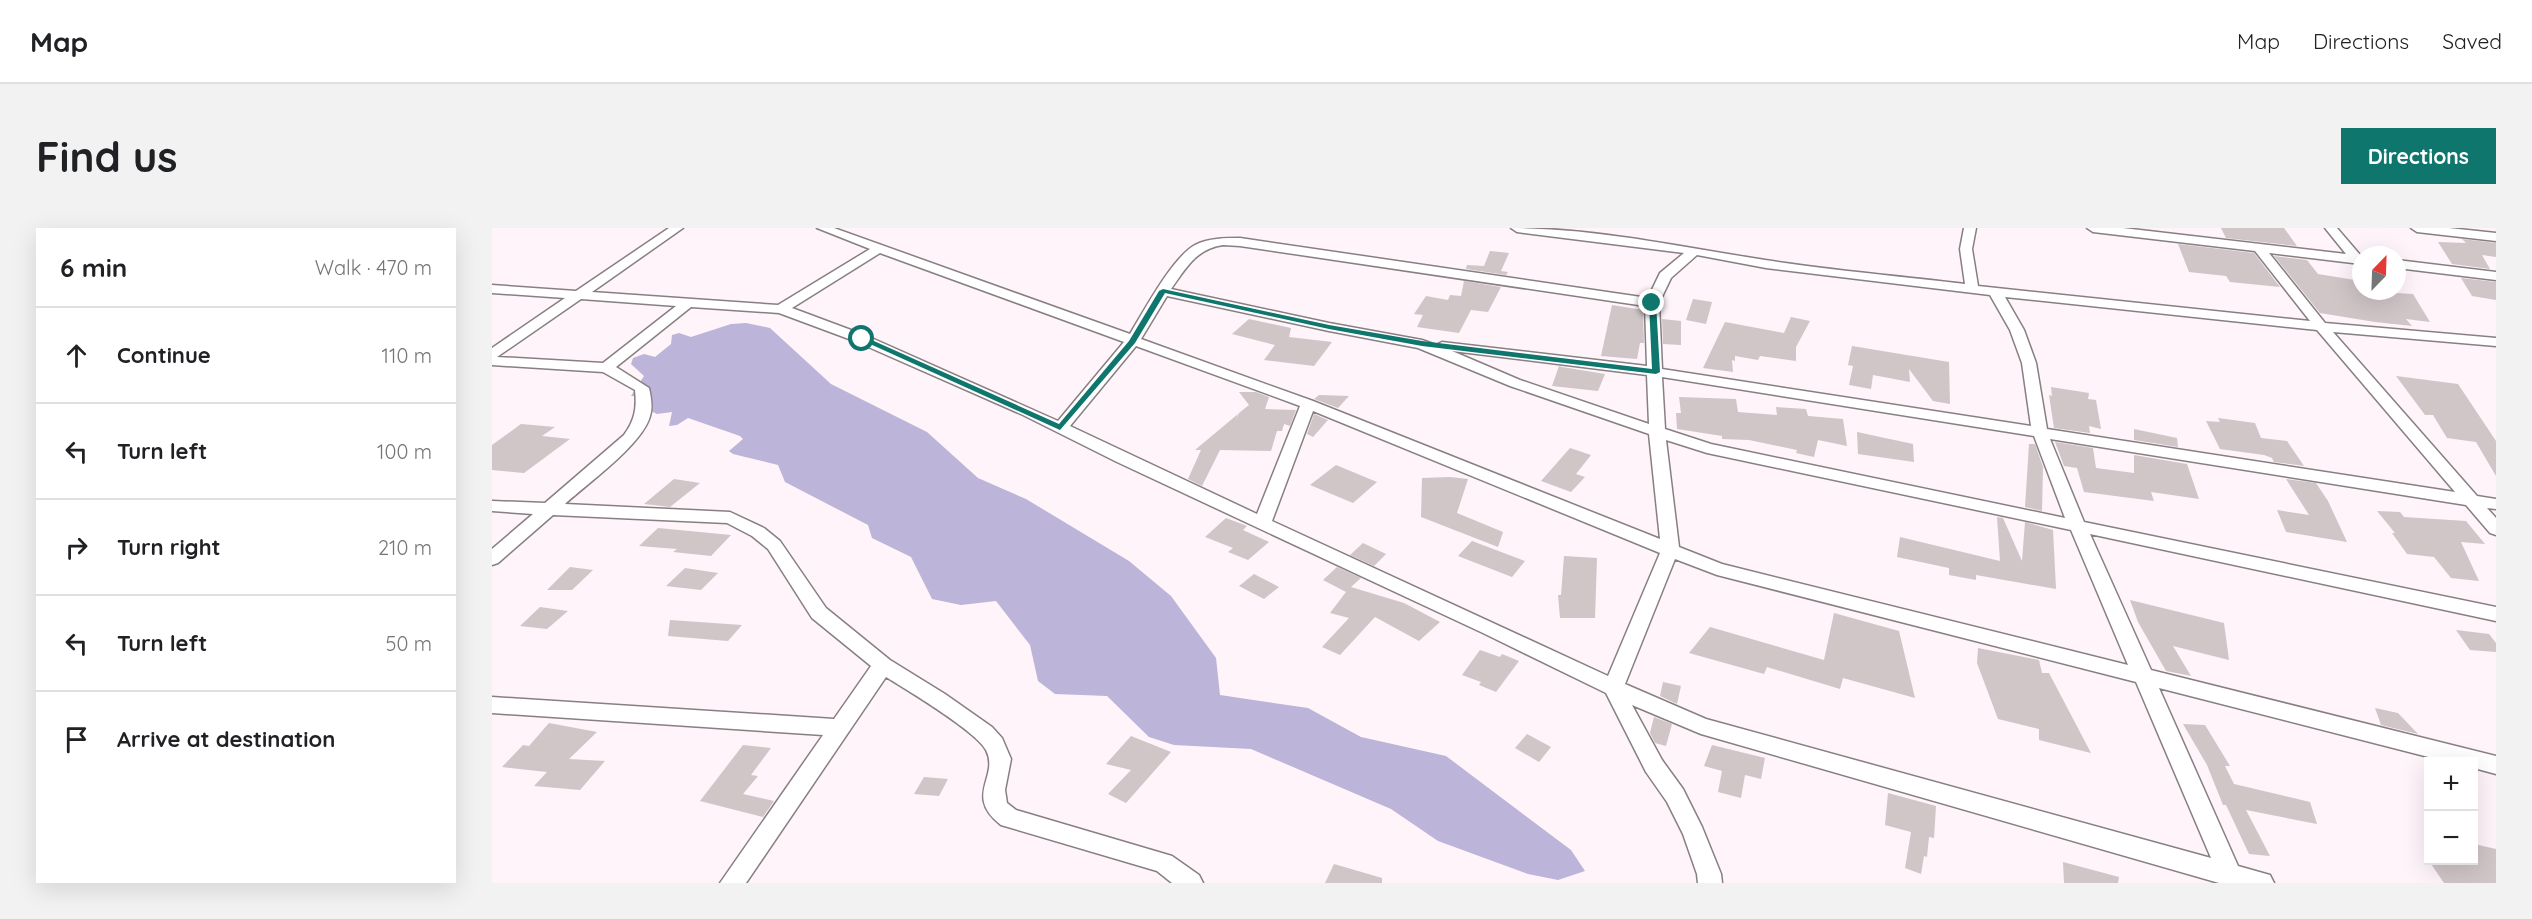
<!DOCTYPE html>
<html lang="en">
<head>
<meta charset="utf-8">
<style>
	:root { --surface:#fff; --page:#f2f2f2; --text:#202124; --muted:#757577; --line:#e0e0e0; --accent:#0f766e }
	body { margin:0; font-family:Quicksand,sans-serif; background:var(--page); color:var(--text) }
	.controls { position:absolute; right:18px; bottom:18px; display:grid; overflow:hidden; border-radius:0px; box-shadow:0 6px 24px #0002 }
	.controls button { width:54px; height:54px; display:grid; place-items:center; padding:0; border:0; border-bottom:2px solid var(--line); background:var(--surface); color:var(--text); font:30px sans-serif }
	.compass { position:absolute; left:1860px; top:18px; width:54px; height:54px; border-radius:50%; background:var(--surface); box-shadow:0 6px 24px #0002; rotate:23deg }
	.stop { position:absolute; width:18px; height:18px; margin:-14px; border:4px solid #0f766e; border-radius:50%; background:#fff }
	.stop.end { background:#0f766e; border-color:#fff; box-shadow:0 2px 6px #0008 }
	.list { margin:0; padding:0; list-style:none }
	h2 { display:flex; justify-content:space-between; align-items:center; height:78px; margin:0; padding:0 24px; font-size:26px }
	h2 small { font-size:20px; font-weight:400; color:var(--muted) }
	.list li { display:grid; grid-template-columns:39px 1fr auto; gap:18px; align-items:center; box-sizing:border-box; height:96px; padding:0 24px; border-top:2px solid var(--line) }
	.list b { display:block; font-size:22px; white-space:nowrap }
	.list em { font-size:20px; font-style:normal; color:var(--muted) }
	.icon { flex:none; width:33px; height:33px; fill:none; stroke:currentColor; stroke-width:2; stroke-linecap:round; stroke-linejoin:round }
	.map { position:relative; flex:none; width:2004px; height:655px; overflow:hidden; border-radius:0px }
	header { display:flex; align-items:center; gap:36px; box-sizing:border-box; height:84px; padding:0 30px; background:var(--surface); border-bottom:2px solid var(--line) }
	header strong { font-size:28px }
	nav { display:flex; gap:33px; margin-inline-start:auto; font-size:21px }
	.intro { display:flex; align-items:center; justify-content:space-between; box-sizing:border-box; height:144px; padding:0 36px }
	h1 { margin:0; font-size:42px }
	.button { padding:15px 27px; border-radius:0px; background:var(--accent); color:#fff; font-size:21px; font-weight:700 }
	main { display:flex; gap:36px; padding:0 36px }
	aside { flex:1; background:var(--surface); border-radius:0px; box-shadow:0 6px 24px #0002 }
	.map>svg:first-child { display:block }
	.water { fill:#bcb4d9 }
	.building { fill:#d0c5c7 }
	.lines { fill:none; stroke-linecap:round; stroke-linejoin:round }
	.street-casing { stroke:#877f83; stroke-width:3 }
	.street { fill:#fff; fill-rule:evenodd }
	.route { fill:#0f766e }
</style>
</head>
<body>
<header>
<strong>Map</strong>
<nav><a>Map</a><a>Directions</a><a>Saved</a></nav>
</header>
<div class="intro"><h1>Find us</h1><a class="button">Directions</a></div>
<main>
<aside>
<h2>6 min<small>Walk · 470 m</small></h2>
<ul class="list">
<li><svg class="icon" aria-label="ahead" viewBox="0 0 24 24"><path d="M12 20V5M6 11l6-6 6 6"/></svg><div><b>Continue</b></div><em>110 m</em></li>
<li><svg class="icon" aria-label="left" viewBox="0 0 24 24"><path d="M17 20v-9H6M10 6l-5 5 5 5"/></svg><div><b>Turn left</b></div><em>100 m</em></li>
<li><svg class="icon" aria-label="right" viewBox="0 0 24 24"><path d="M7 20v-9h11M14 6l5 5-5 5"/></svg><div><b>Turn right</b></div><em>210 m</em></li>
<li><svg class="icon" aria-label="left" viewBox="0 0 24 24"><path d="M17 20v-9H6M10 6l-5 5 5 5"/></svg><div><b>Turn left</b></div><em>50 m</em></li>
<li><svg class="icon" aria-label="arrive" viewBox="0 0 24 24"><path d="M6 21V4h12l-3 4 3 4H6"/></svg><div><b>Arrive at destination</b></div></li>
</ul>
</aside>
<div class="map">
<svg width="2004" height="655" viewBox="0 0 2004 655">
	<rect width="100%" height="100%" fill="#fef4f9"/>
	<path class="water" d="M254,95L278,100L339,156L435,204L486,250L534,271L637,333L679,368L724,430L728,467L816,480L869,509L954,528L1079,622L1093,643L1066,652L1036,646L946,613L899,581L759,521L682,517L657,509L615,468L563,466L546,453L538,417L504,373L469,377L440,371L419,329L380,310L376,297L293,254L286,237L241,226L237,223L251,211L248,208L196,190L185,197L177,198L180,184L165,186L153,180L157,169L139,168L152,148L139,136L141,130L152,126L163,129L179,116L180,107L187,105L199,109L239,96Z"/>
	<path class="building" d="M1729,0H1792L1805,18L1734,10Z
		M1970,11L2004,15V29L1990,27L1998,41L1960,36L1946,14L1974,15Z
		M1686,16L1762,25L1788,59L1738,54L1734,48L1697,44Z
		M998,23L1017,25L1009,43L1016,44L1014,47L974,41L975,37L992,38Z
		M1782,28L1815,32L1826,46L1869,53V63L1921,66L1938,94L1914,91L1920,98L1883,94L1828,85Z
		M1969,50L2004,54V72L1980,68Z
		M972,53L1009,59L996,84L979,82L967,105L925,99L931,87L922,86L934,68L956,72L958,67L969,68Z
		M1201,71L1220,74L1214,96L1194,92Z
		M1120,77L1151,82L1152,115H1148L1145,131L1109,128Z
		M1299,89L1318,93L1304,119V133L1268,128L1266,132L1243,128V133L1240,132L1241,144L1211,140L1233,94L1292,105Z
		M757,91L799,100L797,109L840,114L822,138L772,132L783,117L740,106Z
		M1170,91L1189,93V117L1171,116Z
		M1360,118L1457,134L1458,176L1441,173L1417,141L1418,154L1381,147L1379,161L1357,157L1361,138L1356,137Z
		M1067,138L1070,139L1113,146L1106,163L1060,158Z
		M1904,148L1966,156L2004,213V248L1984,214L1955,210L1941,187H1933Z
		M1559,159L1597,165L1596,171L1604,172L1609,201L1597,198L1598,205L1562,200L1557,167L1560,168Z
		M747,164H764L777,169L773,181L804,182L798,198L792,196L790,203H785L779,223L728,222L710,258L696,251L709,222H703L746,186L744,192L747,185L757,177Z
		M827,167L857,168L846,180L822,171Z
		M1187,169L1244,171L1246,184L1285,187L1284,179L1314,181L1316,188L1351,191L1355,218L1326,212L1322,229L1304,225L1305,222L1257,212L1230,211V208L1185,201L1184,185H1189Z
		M822,186L836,192L821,209L815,206Z
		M1726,190L1763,195L1769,210L1795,213L1812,238L1782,234L1780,230L1772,227L1728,221L1714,193L1728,194Z
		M29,196L63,199L50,208L78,211L32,245L0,242V217Z
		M1642,201L1685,210L1686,219L1642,212Z
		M1365,204L1421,216L1422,234L1366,226Z
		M1563,214L1601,220L1604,240L1642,245V227L1695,236L1707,271L1659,264L1662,273L1592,264L1585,240L1572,238Z
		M1537,216H1543L1551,239L1550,283L1533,279Z
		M1078,220L1099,227L1084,246L1093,249L1079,264L1049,253Z
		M844,237L885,254L861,275L818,257Z
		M958,249L976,251L965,285L1011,304L1006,319L929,289L930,250Z
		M182,251L208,255L178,279L152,276Z
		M1794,251L1824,255L1836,273L1855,314L1794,304L1785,282L1817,287Z
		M1885,283L1908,284L1912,289L1974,293L1993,316L1969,314L1987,353L1959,350L1942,329L1915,326L1900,305H1903Z
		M1505,289L1511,290L1530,333L1533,294L1561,302L1564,361L1484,347V352L1457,347V340L1405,329L1408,309L1508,333Z
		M734,290L755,298L751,302L777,314L756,332L736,324L741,320L713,309Z
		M166,300L239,307L219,328L181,324L185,321L147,318Z
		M980,313L1033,333L1020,349L966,328Z
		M871,315L894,326L882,338L858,327Z
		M1072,328L1105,330L1103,390H1068L1066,367H1069Z
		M78,339L101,342L80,362H55Z
		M845,339L869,350L859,359L912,375L948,394L927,413L883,389L848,427L830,419L857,390L838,385L854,364L831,352Z
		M193,340L226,345L209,362L174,358Z
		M762,346L787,359L772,371L747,358Z
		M1638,372L1732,395L1737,432L1681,418L1699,448L1674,443L1646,394Z
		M48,379L76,383L55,401L28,398Z
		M1342,385L1407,403L1423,470L1351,450L1348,461L1275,439L1272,446L1197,425L1218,399L1332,432Z
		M178,392L250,397L236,413L176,408Z
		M1964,402L1997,406L2004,415V424L1978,422Z
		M1486,420L1547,432L1550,445H1557L1599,525L1547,512V501L1506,491L1485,435Z
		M988,422L1008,429L1010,426L1027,433L1004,464L987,457L989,454L970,447Z
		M1171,454L1189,458L1185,476L1168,468Z
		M1883,480L1906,485L1926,506L1889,497Z
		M1162,489L1180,496L1174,518L1163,515L1158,505Z
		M57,495L105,504L77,531L113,533L88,562L42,558L55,544L10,539L31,517L37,518Z
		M1691,496L1713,497L1738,538H1733L1742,556L1818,574L1825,596L1754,582L1778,628L1757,626L1734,577H1731L1715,537Z
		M1035,506L1059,519L1047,534L1023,520Z
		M639,508L679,524L634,575L616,566L639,542L614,536Z
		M251,517L279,520L259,547L266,548L251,566L282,573L271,589L208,573Z
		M1220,517L1273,530L1269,551L1253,547L1249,570L1226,564L1230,543L1212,538Z
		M432,549L456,551L447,568L422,566Z
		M1396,565L1444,578L1442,610L1437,609L1435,629L1432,628L1429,646L1413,640L1419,604L1393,597Z
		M1982,616L2004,621V655H1952L1937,633H1982Z
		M1571,634L1627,649L1626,655H1572Z
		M842,636L890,650V655H833Z"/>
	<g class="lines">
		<g class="street-casing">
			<path id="street" d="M177,0H191L100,64L286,77L378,21L325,0H342L638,106C652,83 680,30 703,17C716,10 733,10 748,10L1156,70L1168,45L1192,25L1025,4L1019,0C1104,0 1189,19 1273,32C1339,42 1406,48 1473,56L1468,21L1472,0H1484L1480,21L1486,58L1818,93L1763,23L1601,4L1595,0H1631L1854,26L1833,0H1845L1869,28V36L1777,25L1833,95L2004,110V118L1841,104L1985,268L2004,271V281L1995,280L2004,290V307L1998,305L1974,277L1558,211L1592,294L2004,379V393L1598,306L1659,442L2004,528V546L1982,540V534H1956L1667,460L1746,638L1778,647L1782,655H1727L1209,506L1140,477L1170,532L1191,561L1210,599L1229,646L1230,655H1206L1205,646L1191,606L1175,574L1154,544L1114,465L991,405L625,234L531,187L365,114L287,85L199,79L124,139L157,160C159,169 161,179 158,188C151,216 95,256 73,276L238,284L272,300L288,313L334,380L398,432L453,466L500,499L510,510L519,531L513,562L515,575L524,582L680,628L707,647L711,655H680L665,643L509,597C471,567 508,549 494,522C484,503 415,462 394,449L254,655H228L331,507L0,485V469L342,491L379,438L320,390L276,321L260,308L235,295L61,287L6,335L0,337V321L41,286L0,283V273L53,275L132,207C143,192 145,180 143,162L111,144L0,137V120L73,70L0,65V57L84,63ZM731,17L748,18L1153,78L1155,138L950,114L944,117L930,112L837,95L679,61C694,40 704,21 731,17ZM388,25L632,114L566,193L375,108L300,80ZM1205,27L1274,40L1498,67L1518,102L1530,135L1539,198L1170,141L1167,75L1179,50ZM675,68L837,103L926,120L1018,158L1157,206L1168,311L821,173L649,111ZM1513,69L1825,102L1963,264L1555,201L1544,135L1532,102ZM89,71L184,78L111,135L5,129ZM644,118L808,178L765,286L578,198ZM960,123L1155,147L1157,196L1028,152ZM1170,149L1542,208L1573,290L1219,216L1173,201ZM821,183L1168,325L1116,448L780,293ZM1174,212L1215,225L1579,302L1636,437L1230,336L1187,319ZM1183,331L1225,347L1644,454L1719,630L1214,491L1133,456Z
				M1919,0H1957L2004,5V13L1925,4Z
				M1905,32L2004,44V52L1905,40Z"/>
		</g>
		<use href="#street" class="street"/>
	</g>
	<path class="route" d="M671,61L837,97L930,113L1160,141L1157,75L1160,73L1164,75L1168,144L1164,146L930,118L837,101L673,65L643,115L568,202L367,111L373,109L567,196L637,113L667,63Z"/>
</svg>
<div class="controls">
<button>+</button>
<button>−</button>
</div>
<svg class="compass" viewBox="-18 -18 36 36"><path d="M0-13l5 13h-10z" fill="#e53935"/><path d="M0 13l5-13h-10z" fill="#757577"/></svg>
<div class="stop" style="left:370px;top:111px"></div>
<div class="stop end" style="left:1160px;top:75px"></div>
</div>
</main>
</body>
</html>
